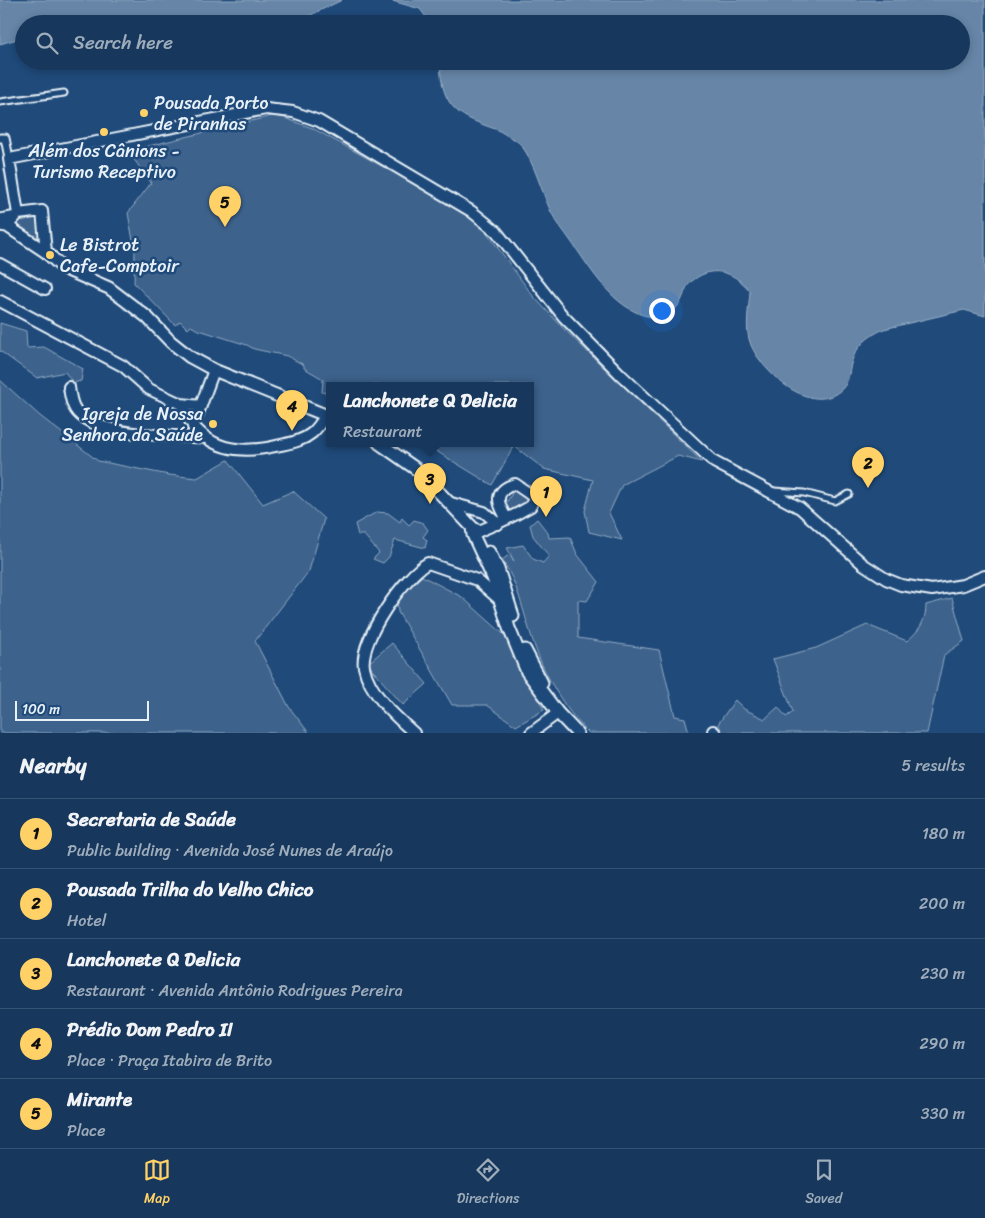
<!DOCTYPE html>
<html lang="en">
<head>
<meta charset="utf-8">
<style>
	:root { --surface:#17385c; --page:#203f62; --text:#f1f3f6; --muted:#9eacbb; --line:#365272; --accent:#ffd166 }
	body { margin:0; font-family:Sriracha,sans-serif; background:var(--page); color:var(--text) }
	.scale { position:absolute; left:15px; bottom:12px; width:134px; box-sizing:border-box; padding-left:5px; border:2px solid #e8f1f8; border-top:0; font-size:14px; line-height:18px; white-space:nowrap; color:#e8f1f8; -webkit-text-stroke:4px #1f4a7a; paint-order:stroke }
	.you { position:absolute; left:661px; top:310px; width:18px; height:18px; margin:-12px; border:4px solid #fff; border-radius:50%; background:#1a73e8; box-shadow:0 0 0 8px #1a73e833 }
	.badge { display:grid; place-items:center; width:32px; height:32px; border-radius:50%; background:var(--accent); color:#111; font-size:16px; font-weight:700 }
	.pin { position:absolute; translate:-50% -41px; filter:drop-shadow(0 1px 2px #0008) }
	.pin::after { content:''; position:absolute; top:26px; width:18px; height:15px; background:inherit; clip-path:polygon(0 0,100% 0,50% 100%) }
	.popup { position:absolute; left:326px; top:382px; width:208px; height:65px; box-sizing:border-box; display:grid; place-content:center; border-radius:0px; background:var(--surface); filter:drop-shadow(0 1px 4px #0005); font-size:16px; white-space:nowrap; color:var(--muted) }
	.popup b { font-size:19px; color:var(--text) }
	.popup::after { content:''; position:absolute; left:50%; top:100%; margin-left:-10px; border:10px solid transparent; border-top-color:var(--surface) }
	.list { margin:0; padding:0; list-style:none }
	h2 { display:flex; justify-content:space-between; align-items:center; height:65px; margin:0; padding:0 20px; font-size:21px }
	h2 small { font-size:16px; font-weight:400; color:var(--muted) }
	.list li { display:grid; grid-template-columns:32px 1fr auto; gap:15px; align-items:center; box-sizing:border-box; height:70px; padding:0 20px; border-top:1px solid var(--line) }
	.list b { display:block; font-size:19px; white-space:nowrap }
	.list p { margin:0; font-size:16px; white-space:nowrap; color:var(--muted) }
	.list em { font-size:16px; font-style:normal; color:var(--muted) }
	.icon { flex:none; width:28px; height:28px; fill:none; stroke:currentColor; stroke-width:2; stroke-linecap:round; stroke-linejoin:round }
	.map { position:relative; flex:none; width:985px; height:733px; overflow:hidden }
	.search { position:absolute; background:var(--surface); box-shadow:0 2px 8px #0003; left:15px; right:15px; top:15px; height:55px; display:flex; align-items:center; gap:12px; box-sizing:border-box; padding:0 18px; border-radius:28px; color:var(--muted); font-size:19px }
	.sheet { height:415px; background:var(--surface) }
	nav { display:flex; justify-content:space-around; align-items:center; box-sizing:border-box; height:70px; border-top:1px solid var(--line); background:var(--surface); font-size:14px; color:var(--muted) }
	nav a { display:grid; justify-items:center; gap:2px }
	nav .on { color:var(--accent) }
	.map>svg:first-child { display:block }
	.green { fill:#3c628c; stroke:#92aac2 }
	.water { fill:#6685a7; stroke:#9ab0c7 }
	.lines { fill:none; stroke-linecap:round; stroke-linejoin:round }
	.service-casing { stroke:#e8f1f8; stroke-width:9 }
	.pedestrian-casing { stroke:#e8f1f8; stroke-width:11 }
	.minor-casing { stroke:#e8f1f8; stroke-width:14 }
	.tertiary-casing { stroke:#e8f1f8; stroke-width:15 }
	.service { stroke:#1f4a7a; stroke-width:5 }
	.pedestrian { stroke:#1f4a7a; stroke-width:7 }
	.minor { stroke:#1f4a7a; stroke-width:10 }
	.tertiary { stroke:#1f4a7a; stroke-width:11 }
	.poi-dot { fill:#ffd166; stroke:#1f4a7a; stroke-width:2 }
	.labels { text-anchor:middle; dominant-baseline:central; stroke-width:5; stroke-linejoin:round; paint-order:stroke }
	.poi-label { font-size:18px; fill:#e8f1f8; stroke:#1f4a7a; text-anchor:start }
</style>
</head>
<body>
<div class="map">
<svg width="985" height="733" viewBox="0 0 985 733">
	<rect width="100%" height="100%" fill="#1f4a7a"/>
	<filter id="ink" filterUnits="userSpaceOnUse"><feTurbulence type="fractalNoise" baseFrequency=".02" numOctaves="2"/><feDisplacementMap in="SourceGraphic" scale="10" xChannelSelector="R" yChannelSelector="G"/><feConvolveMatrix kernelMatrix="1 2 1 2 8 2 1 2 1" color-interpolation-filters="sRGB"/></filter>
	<g filter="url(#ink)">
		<path class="green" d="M276,115L312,128L389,170L471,211L533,296L564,329L702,462L678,456L622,485L609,513L622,540L589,532L585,511L593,480L544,469L514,446L492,485L423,443H530V385H330V394L322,392L323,379L304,368V365L287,356L254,349L247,345L196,329L191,326L188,329L180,321L175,325L134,283L135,252L128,213L151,183L128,151Z
			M29,215L39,220L40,245L17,231L18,219Z
			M0,323L26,331L27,348L44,347L83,369L81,381L73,383L65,372L37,378L0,351Z
			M0,380L40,416L98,461L169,475L197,478L228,460L263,504L293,491L324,519L309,571L255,641L289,707L309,733H0Z
			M516,487L529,496L516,514L504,506Z
			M377,512L388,513L400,522L402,518L409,525L414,520L423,523L428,530L423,537L427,540L425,548L395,540L389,557L383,563L373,559L379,553L364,535H358L355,524Z
			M537,519L548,533L549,538L570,537L577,554L599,582L587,601L578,600V638L659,650L675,716L685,718L689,733H589C563,708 543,673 532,638C523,612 518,583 502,560L509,555L514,561L507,548L523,545L533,559L543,563L549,556L533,536L530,525Z
			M422,576L462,597L510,640L544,710L516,726L487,705H452L398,612L397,599Z
			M952,598L964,641L944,655L927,733H723L718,724L735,700L744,709L765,719L778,707L786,717L793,712L773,659L816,648L867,625L907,641C919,631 926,621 926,605Z
			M392,643L427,684L403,705L367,664Z"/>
		<path class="water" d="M0,0H342L292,24H24V37L0,44Z
			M389,0H985V316L964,310L884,329C868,336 855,347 851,364C849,373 849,382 842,389C812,418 762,372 751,345C744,329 749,308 750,291C734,271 710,263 689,284C685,288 684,296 681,301C672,318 657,320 640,314C608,301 589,266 570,240C564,231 556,222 551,212C541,190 535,165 522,146C518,141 512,138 506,135C498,129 488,127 479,123C447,111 441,93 440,61H961V24H431L420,9Z"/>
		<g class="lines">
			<g class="service-casing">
				<path id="service" d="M0,102L64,93
					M774,491L804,493L835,501L849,494"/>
			</g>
			<g class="pedestrian-casing">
				<path id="pedestrian" d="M0,138H5L10,163
					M0,218L17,215"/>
			</g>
			<g class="minor-casing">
				<path id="minor" d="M18,214L9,159L266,109L293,112L319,121L471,211L496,231L563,316L621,375L714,462L800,508L863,564L886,579L901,585L932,590L963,585L985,576
					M7,226L18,214L42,211L46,252
					M0,264L45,289
					M0,301L123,366L149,389L181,404L201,406
					M69,387C70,395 71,403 75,409C94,439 175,434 207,438
					M181,404C199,447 233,456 276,446C289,443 301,442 312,433C318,428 322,421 326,415
					M193,427L214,370
					M451,503L484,512L498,524
					M479,531C497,524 514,516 531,506L534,497L515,484C493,491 497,503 507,519
					M713,731L715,733
					M414,733C395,716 369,693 364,667C359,640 405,575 428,563L477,580L500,600
					M531,733L558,713"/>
			</g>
			<g class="tertiary-casing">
				<path id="tertiary" d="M0,225L7,226L46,252L63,268L109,288L147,317L171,342L190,357L214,370L330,417
					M379,443L419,471L472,527L478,531
					M472,527L473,535L493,578L509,628L527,672L558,713L577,733
					M489,552L498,569L513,616
					M525,650L542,683"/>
			</g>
			<use href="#service" class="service"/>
			<use href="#pedestrian" class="pedestrian"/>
			<use href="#minor" class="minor"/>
			<use href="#tertiary" class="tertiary"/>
		</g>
	</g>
	<g class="poi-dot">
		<circle cx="144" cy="113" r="5"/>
		<circle cx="104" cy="132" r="5"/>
		<circle cx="50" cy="255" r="5"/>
		<circle cx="213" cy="424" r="5"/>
	</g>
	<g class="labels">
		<g class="poi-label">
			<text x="154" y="103">Pousada Porto<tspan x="154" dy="21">de Piranhas</tspan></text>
			<text x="104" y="151" text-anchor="middle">Além dos Cânions -<tspan x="104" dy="21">Turismo Receptivo</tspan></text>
			<text x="60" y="245">Le Bistrot<tspan x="60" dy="21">Cafe-Comptoir</tspan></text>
			<text x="203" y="414" text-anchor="end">Igreja de Nossa<tspan x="203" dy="21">Senhora da Saúde</tspan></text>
		</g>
	</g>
</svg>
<div class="scale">100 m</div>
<div class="you"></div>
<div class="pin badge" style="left:546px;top:517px">1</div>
<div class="pin badge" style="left:868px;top:488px">2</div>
<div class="pin badge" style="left:430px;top:504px">3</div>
<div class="popup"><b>Lanchonete Q Delicia</b>Restaurant</div>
<div class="pin badge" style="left:292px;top:431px">4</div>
<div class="pin badge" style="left:225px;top:227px">5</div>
<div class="search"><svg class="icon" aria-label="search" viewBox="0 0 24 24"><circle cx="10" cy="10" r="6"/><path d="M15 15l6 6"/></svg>Search here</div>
</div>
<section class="sheet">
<h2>Nearby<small>5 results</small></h2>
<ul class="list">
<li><span class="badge">1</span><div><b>Secretaria de Saúde</b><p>Public building · Avenida José Nunes de Araújo</p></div><em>180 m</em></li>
<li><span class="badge">2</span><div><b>Pousada Trilha do Velho Chico</b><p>Hotel</p></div><em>200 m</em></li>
<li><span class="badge">3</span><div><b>Lanchonete Q Delicia</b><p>Restaurant · Avenida Antônio Rodrigues Pereira</p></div><em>230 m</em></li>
<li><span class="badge">4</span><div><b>Prédio Dom Pedro II</b><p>Place · Praça Itabira de Brito</p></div><em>290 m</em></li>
<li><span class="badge">5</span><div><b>Mirante</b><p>Place</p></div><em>330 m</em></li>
</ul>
</section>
<nav>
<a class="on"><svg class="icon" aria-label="map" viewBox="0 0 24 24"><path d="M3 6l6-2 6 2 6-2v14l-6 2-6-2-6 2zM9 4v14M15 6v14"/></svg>Map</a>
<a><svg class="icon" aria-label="directions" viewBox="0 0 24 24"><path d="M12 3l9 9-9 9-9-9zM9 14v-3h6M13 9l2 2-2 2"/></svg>Directions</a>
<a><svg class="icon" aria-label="saved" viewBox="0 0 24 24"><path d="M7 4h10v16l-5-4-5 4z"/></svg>Saved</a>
</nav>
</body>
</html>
